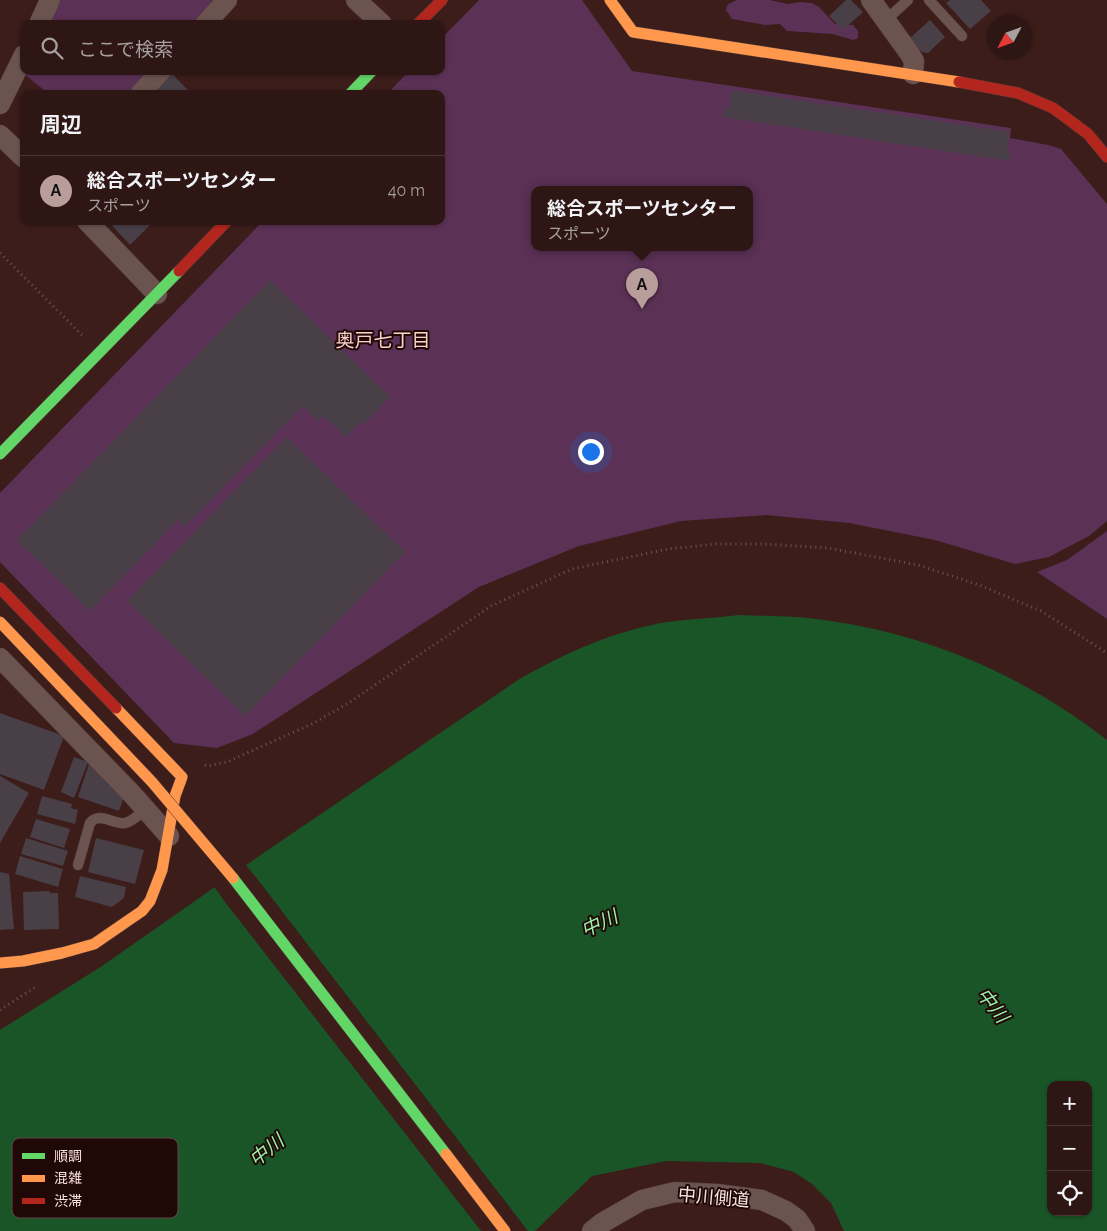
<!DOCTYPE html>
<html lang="ja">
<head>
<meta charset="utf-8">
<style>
	:root { --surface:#2d1614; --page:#351f1d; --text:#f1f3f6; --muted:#a79fa0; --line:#483534; --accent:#b89d9a }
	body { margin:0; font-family:Raleway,"Noto Sans JP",sans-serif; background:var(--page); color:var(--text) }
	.controls { position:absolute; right:15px; bottom:15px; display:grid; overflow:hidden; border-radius:10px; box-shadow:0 1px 4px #0004 }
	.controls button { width:45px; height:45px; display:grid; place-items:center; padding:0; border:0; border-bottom:1px solid var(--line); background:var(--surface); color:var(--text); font:25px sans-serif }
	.compass { position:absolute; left:987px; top:15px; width:45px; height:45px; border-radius:50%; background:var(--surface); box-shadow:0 1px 4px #0004; rotate:229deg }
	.you { position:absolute; left:590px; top:451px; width:18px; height:18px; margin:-12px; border:4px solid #fff; border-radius:50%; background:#1a73e8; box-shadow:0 0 0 8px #1a73e833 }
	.badge { display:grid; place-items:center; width:32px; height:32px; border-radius:50%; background:var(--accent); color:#111; font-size:16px; font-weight:700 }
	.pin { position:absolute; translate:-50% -41px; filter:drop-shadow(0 1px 2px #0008) }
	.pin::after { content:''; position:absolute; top:26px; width:18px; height:15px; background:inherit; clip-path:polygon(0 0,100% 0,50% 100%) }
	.popup { position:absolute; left:531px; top:186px; width:222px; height:65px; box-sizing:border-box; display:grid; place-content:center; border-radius:10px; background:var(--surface); filter:drop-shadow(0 1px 4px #0005); font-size:16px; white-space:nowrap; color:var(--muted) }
	.popup b { font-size:19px; color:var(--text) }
	.popup::after { content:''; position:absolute; left:50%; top:100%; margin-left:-10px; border:10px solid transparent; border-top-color:var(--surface) }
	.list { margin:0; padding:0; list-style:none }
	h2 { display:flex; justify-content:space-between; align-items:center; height:65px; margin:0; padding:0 20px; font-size:21px }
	h2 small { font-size:16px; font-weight:400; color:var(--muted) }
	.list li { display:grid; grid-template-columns:32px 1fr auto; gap:15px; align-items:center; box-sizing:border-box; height:70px; padding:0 20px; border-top:1px solid var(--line) }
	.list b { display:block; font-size:19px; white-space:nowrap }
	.list p { margin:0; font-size:16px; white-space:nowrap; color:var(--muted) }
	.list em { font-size:16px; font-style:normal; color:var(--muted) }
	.icon { flex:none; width:28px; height:28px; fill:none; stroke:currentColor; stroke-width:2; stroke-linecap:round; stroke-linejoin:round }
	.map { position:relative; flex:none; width:1107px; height:1231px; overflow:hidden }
	.search { position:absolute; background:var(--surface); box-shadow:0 1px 4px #0004; left:20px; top:20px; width:425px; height:55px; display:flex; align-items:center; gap:12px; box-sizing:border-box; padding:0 18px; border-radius:10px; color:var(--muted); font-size:19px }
	.panel { position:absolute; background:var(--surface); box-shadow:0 1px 4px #0004; left:20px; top:90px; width:425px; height:135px; border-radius:10px }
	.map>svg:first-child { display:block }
	.green { fill:#5b3156; fill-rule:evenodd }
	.water { fill:#195527; fill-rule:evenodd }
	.pier { fill:#3c1d1a }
	.building { fill:#493f47 }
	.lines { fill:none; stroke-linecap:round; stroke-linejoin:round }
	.lane-casing { stroke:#4f3938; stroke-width:11 }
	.street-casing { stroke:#4f3938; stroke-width:21 }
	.fast-casing { stroke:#4f3938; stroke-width:12 }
	.slow-casing { stroke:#4f3938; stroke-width:12 }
	.jam-casing { stroke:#4f3938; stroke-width:12 }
	.path { stroke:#6b5553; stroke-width:3; stroke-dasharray:1 4; stroke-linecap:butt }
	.lane { stroke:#6b5350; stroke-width:10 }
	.street { stroke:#6b5350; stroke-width:20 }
	.fast { stroke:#63d668; stroke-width:11 }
	.slow { stroke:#ff974d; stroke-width:11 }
	.jam { stroke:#b3261e; stroke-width:11 }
	.fast-bridge-casing { stroke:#4f3938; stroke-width:12; stroke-linecap:butt }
	.slow-bridge-casing { stroke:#4f3938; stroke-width:12; stroke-linecap:butt }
	.fast-bridge { stroke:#63d668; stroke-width:11 }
	.slow-bridge { stroke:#ff974d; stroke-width:11 }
	.labels { text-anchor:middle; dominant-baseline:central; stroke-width:4; stroke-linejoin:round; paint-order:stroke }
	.street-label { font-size:18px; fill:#fae2df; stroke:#200806 }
	.neighbourhood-label { font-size:19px; fill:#fdcfc9; stroke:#200806 }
	.water-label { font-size:19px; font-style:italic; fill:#98f2a6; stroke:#200806 }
	.key { fill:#200806; stroke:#614947; stroke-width:1 }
	.key-label { font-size:14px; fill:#fae2df }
</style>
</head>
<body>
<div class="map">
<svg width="1107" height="1231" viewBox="0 0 1107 1231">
	<rect width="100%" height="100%" fill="#3c1d1a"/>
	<path class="green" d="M60,0H217L195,24H48Z
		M479,0H582L632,71L1011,128L1010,138L1048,145L1061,149L1107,204V521L1089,536L1049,557L1015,564L935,540L849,523L766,515L681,521L579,546L479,587L253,734L217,748L174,743L0,562V493L263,221H441V94H387L409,71H441V39ZM534,190H750V248H534Z
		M737,0H770L788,4L800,2L812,3L819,7L835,24L853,25L858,31V38L853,40L833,34L787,31L780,24L765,25L732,19L726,10L728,4Z
		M25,71H152L131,94H49L24,74Z
		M1107,531V619L1037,572L1067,560Z"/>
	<path class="water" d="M739,615C762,616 785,616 808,618C918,630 1020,672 1107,740V1231H844L831,1203L812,1184L794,1172L760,1163L666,1161L592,1176L535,1231H0V1030L102,966L262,854L521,678C568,652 614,631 667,622C691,619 715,618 739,615ZM1051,1085H1088V1212H1051Z"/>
	<path class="pier" d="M244,863L255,876L528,1231H481L225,902L213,885Z"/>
	<path class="building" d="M846,0H851L863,12L843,30L829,16Z
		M950,0H981L991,11L970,29L946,3Z
		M930,20L945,37L928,53L922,52L910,38Z
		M172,74L192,94H156L155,92Z
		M731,90L1010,132L1007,151L1010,152L1009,161L723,117L724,108H729Z
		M108,221H154L130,245Z
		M270,280L390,397L363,425L360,422L346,437L324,416L318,421L303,406L184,527L178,520L90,611L17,540Z
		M287,437L405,552L245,716L127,601Z
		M0,713L64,736L44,790L0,774Z
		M74,757L88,762L74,798L61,792Z
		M89,764L123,799L119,811L78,797Z
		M0,776L29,793L0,843Z
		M42,796L72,804L71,808L78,810L75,824L37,814Z
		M36,819L70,829L64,848L30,837Z
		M26,838L68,851L63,866L21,854Z
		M96,838L144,850L135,884L88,872Z
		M20,856L63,869L58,887L15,874Z
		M0,872L9,874L14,929L0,930Z
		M80,876L126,887L124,898L112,907L75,897Z
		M50,891V893H58L59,929L24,930L23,892Z"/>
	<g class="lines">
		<g class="lane-casing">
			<path id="lane" d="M929,0L962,36
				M885,21L908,0
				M78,865L90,823C100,811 113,825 125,823C132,822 140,814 146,809"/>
		</g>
		<g class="street-casing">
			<path id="street" d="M356,0L382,24
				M871,0L910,54L914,61L913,74
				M39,24L50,0
				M205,24L227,0
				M140,94L161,71
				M0,104L24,55
				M0,135L24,158
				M87,221L157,294
				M0,658L132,794L169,836
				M592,1231L602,1223L642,1200L675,1192L717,1194L762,1200L786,1211L797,1219L805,1231"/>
		</g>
		<g class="fast-casing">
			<path id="fast" d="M350,94L372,71
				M0,454L179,271"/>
		</g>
		<g class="slow-casing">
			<path id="slow" d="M610,0L633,32L959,82
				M0,963L23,961L62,953L94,944L142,911L150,901L162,870L175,796L182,777L116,708"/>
		</g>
		<g class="jam-casing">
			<path id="jam" d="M418,24L442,0
				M959,82L1018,93L1053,108L1088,134L1107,157
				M179,271L227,221
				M0,588L116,708"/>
		</g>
		<path class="path" d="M0,253L82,335
			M205,765L208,766L227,762L314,723L350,702L491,606L572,569L668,549L716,544H764L828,548L918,565L979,585L1041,611L1107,653
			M0,1010L37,986"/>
		<use href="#lane" class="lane"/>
		<use href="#street" class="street"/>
		<use href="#fast" class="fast"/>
		<use href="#slow" class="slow"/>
		<use href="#jam" class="jam"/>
		<g class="fast-bridge-casing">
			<path id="fast-bridge" d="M233,878L446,1154"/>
		</g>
		<g class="slow-bridge-casing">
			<path id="slow-bridge" d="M0,622L152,782L233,878
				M446,1154L505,1231"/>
		</g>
		<use href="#fast-bridge" class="fast-bridge"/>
		<use href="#slow-bridge" class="slow-bridge"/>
	</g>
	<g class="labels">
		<g class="street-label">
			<text transform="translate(714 1197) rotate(5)">中川側道</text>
		</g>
		<g class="neighbourhood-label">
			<text x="383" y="340">奥戸七丁目</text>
		</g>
		<g class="water-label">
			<text transform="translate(599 923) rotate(-25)">中川</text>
			<text transform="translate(993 1005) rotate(52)">中川</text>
			<text transform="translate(266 1150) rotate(-39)">中川</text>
		</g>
	</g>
	<rect x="12" y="1138" width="166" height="80" rx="8" class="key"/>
	<rect x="22" y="1153" width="23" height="6" fill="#63d668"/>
	<rect x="22" y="1175" width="23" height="7" fill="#ff974d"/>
	<rect x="22" y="1198" width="23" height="6" fill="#b3261e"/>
	<g class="key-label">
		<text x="54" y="1161">順調</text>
		<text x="54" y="1183">混雑</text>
		<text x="54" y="1206">渋滞</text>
	</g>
</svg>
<div class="controls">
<button>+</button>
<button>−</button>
<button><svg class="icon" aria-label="locate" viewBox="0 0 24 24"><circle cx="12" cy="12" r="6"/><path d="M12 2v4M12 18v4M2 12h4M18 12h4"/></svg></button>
</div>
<svg class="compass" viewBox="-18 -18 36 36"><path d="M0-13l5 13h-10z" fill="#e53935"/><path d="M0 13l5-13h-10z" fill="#a79fa0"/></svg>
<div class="you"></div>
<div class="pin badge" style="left:642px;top:309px">A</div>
<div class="popup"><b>総合スポーツセンター</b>スポーツ</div>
<div class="search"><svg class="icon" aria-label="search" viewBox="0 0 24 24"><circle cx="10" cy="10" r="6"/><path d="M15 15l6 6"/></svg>ここで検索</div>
<section class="panel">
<h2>周辺<small></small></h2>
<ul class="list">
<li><span class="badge">A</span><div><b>総合スポーツセンター</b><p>スポーツ</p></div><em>40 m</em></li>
</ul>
</section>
</div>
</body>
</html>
